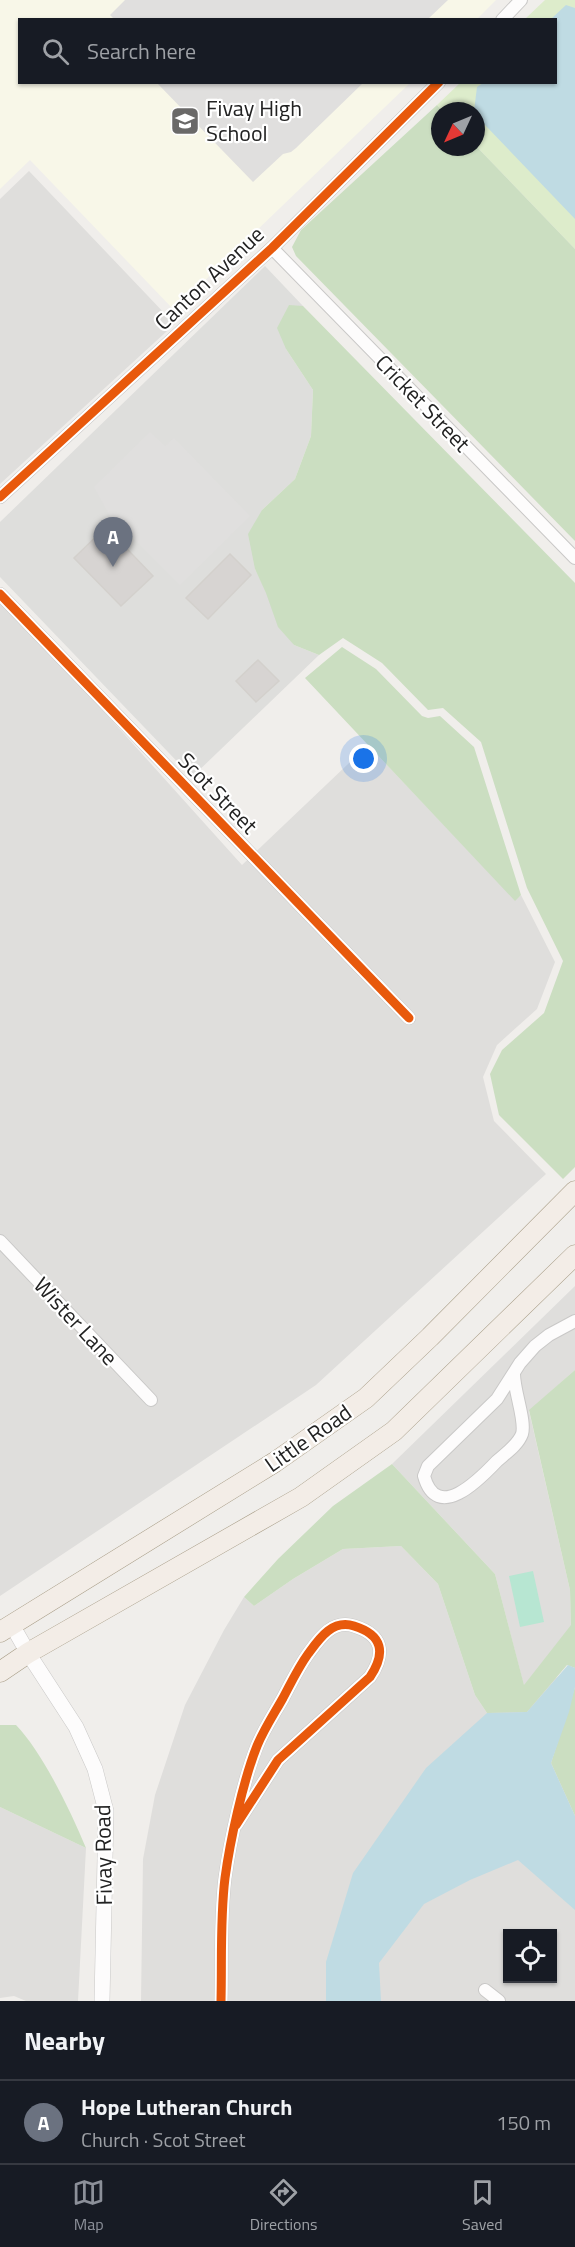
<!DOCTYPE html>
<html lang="en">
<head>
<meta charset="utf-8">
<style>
	:root { --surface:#171b24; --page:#242831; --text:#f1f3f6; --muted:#9ea1a6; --line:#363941; --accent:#8c9099 }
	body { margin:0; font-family:"Titillium Web",sans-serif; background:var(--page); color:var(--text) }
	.controls { position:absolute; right:18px; bottom:18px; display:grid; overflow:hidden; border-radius:0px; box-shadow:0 2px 4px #0004 }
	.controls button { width:54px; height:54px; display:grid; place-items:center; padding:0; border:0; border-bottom:2px solid var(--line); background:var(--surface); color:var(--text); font:30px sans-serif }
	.compass { position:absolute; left:431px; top:102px; width:54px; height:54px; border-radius:50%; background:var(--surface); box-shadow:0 2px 4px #0004; rotate:226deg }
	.you { position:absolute; left:364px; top:759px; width:21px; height:21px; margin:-15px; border:4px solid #fff; border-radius:50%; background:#1a73e8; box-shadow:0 0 0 9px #1a73e833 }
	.badge { display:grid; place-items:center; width:39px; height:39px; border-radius:50%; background:var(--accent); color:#fff; font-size:20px; font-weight:700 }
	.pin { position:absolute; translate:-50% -50px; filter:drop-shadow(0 2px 3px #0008) }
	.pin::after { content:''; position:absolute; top:32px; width:21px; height:18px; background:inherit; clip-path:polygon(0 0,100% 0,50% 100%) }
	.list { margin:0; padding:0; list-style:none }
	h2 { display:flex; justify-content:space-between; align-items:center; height:78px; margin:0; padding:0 24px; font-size:26px }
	h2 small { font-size:20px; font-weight:400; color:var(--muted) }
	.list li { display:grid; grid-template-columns:39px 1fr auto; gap:18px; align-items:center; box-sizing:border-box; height:84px; padding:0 24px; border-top:2px solid var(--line) }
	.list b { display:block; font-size:22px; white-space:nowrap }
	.list p { margin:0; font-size:20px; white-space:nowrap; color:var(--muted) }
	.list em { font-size:20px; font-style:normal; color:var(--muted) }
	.icon { flex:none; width:33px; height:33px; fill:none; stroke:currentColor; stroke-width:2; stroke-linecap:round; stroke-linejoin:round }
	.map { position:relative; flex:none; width:575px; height:2001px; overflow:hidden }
	.search { position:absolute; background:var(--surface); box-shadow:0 2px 4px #0004; left:18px; right:18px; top:18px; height:66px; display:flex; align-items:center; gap:15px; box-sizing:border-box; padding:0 21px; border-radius:0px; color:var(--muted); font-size:22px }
	.sheet { height:162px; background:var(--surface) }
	nav { display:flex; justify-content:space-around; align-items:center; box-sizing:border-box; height:84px; border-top:2px solid var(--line); background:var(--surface); font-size:16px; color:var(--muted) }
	nav a { display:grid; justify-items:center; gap:3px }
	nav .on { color:var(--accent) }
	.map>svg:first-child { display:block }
	.residential { fill:#dfdedc; fill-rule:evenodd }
	.education { fill:#f8f7e8 }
	.religious { fill:#dededc }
	.grass { fill:#ddeccb }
	.forest { fill:#cbdec1 }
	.pitch { fill:#b7e6d2 }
	.parking { fill:#e0dfde }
	.water { fill:#bfdbe3 }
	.building { fill:#d7d4d2; stroke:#d3d0cc; stroke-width:1.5 }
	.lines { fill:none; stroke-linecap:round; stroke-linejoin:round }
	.minor-casing { stroke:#c9c8c7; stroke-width:14 }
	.tertiary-casing { stroke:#c9c8c7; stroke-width:16 }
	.primary-casing { stroke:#a79c86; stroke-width:21 }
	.minor { stroke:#fdfcfc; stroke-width:12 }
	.tertiary { stroke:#fdfcfc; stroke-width:15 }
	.primary { stroke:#f3ede7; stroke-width:20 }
	.cycleway-casing { stroke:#fff; stroke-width:13 }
	.cycleway { stroke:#e8590c; stroke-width:9 }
	.labels { text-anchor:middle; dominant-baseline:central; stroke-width:4.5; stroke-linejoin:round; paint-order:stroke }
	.poi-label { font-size:22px; fill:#222; stroke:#fff; text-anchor:start }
	.street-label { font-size:22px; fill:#222; stroke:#fff }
</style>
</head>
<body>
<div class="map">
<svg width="575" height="2001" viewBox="0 0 575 2001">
	<rect width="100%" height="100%" fill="#f0eeeb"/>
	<path class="residential" d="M29,171L167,316H173L178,321L0,484V199Z
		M0,596L242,865L368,745L515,900L521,895L555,962L537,1009L497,1045L483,1077L494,1121L546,1174L316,1385L0,1596Z
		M575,1286V1370L529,1411L570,1590L571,1626L524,1686L495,1574L392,1464Z
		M401,1546L438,1584L475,1695L487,1713L575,1668V1687L551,1763L575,1816V2001H141L143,1859L155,1795L185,1705L224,1630L244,1597L254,1606L293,1579L343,1549ZM508,1934H552V1978H508Z
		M0,1807L86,1848L78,2001H26L14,1996L0,1998Z"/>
	<path class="education" d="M0,0H496L476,20H20V82L410,83L174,310L30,160L0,189Z"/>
	<path class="religious" d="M265,266L303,306H289L286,349L313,390L311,436L295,479L262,510L255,569L294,645L319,655L192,777L0,577V522Z"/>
	<path class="grass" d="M545,0H575V249L476,146V111H442L437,105L460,83L556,82V20L525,19Z"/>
	<path class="forest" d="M437,105L442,111H440V147L476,146L575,249V541L296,256L292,247L301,230Z
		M289,305L303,306L575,583V1167L563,1179L499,1115L490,1074L502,1050L544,1013L563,961L527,888L481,742L443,708L428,710L382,663L343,638L319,655L294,645L278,627L266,593L255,569L248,534L262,510L295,479L311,436L313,390L286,349L277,328Z
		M342,647L376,669L422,716L428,718L440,716L474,747L521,895L515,901L305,678Z
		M575,1370V1668L567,1665L527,1712L487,1713L475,1695L438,1584L401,1546L343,1549L293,1579L254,1606L244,1597L278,1559L333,1506L392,1464L495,1574L524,1685L571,1625L570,1590L529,1410Z
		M575,1687V1816L551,1763Z
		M0,1725H16C43,1753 71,1812 86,1848L0,1807Z"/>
	<path class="pitch" d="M533,1571L544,1622L520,1627L509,1576Z"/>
	<path class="parking" d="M125,0H448L428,19H114L110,15Z
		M157,83H156H363L296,148L291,152L283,154L253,182Z
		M150,432L165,446L174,438L250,516L180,585L109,514L94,487Z"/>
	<path class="water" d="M566,5L575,8V219L486,126L476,115V111H474L477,87L483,83L556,82V20L551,19Z
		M568,1665L575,1668V1687L569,1712L551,1763L575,1816V1910L518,1860L470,1880L424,1904L379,1963L381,2001H326V1962L353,1873L426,1768L487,1713L527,1712Z"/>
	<path class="building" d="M106,527L153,576L121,606L74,558Z
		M230,554L251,575L208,619L186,598Z
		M258,660L279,681L256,702L236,681Z"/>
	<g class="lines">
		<g class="minor-casing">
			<path id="minor" d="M502,20L521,0
				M272,248L575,558
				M0,497L272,248L439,82
				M0,594L409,1018
				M0,1241L151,1400
				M514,1374C514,1391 526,1421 522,1434C518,1445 506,1453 497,1461C479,1480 437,1523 424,1476L428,1466L497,1399L520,1363L535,1346L549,1335L575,1321
				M485,1990L499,2001
				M221,2001C222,1961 220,1918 225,1878C230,1841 243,1781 257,1746C264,1729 274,1714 283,1698C291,1683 298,1668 308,1654C319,1639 332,1619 354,1626C383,1635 386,1653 370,1677L278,1760L236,1825"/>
		</g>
		<g class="tertiary-casing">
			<path id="tertiary" d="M12,1625L28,1653L76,1727L95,1769L106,1811L102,2001"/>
		</g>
		<g class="primary-casing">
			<path id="primary" d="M0,1632L275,1462L366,1398L430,1337L575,1191
				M0,1672L28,1653L301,1497L394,1431L575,1255"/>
		</g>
		<use href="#minor" class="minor"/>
		<use href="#tertiary" class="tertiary"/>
		<use href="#primary" class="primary"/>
		<g class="cycleway-casing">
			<path id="cycleway" d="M0,497L272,248L439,82
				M0,594L409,1018
				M221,2001C222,1961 220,1918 225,1878C230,1841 243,1781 257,1746C264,1729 274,1714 283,1698C291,1683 298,1668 308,1654C319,1639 332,1619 354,1626C383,1635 386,1653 370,1677L278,1760L236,1825"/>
		</g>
		<use href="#cycleway" class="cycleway"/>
	</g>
	<defs>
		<g id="school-square" transform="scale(1.5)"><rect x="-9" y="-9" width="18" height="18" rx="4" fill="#6a6968" stroke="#fff"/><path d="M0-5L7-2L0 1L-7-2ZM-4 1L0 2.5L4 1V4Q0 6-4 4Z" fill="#fff"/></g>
	</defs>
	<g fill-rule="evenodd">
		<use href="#school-square" x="185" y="121"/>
	</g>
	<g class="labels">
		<g class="poi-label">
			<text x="206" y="108">Fivay High<tspan x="206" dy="25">School</tspan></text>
		</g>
		<g class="street-label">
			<text transform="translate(209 278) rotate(-43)">Canton Avenue</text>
			<text transform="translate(423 403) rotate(46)">Cricket Street</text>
			<text transform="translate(218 793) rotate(46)">Scot Street</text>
			<text transform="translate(76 1321) rotate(47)">Wister Lane</text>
			<text transform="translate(308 1438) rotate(-35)">Little Road</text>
			<text transform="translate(103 1855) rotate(-91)">Fivay Road</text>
		</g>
	</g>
</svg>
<div class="controls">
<button><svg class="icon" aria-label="locate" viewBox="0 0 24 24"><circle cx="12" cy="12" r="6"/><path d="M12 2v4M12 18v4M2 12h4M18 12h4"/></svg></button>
</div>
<svg class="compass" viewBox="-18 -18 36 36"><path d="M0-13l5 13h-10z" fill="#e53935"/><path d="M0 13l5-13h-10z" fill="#9ea1a6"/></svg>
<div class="you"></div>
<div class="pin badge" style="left:113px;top:567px;background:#6b7280">A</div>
<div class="search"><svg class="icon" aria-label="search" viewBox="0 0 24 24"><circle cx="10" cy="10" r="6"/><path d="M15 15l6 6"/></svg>Search here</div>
</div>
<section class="sheet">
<h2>Nearby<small></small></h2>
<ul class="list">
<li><span class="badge" style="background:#6b7280">A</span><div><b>Hope Lutheran Church</b><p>Church · Scot Street</p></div><em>150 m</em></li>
</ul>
</section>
<nav>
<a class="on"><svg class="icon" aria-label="map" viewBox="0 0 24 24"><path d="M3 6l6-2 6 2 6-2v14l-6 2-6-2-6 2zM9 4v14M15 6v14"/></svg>Map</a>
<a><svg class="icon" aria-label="directions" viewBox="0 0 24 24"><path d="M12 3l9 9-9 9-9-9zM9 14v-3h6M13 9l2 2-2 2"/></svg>Directions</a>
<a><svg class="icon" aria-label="saved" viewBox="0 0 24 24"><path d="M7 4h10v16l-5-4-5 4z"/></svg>Saved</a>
</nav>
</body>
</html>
